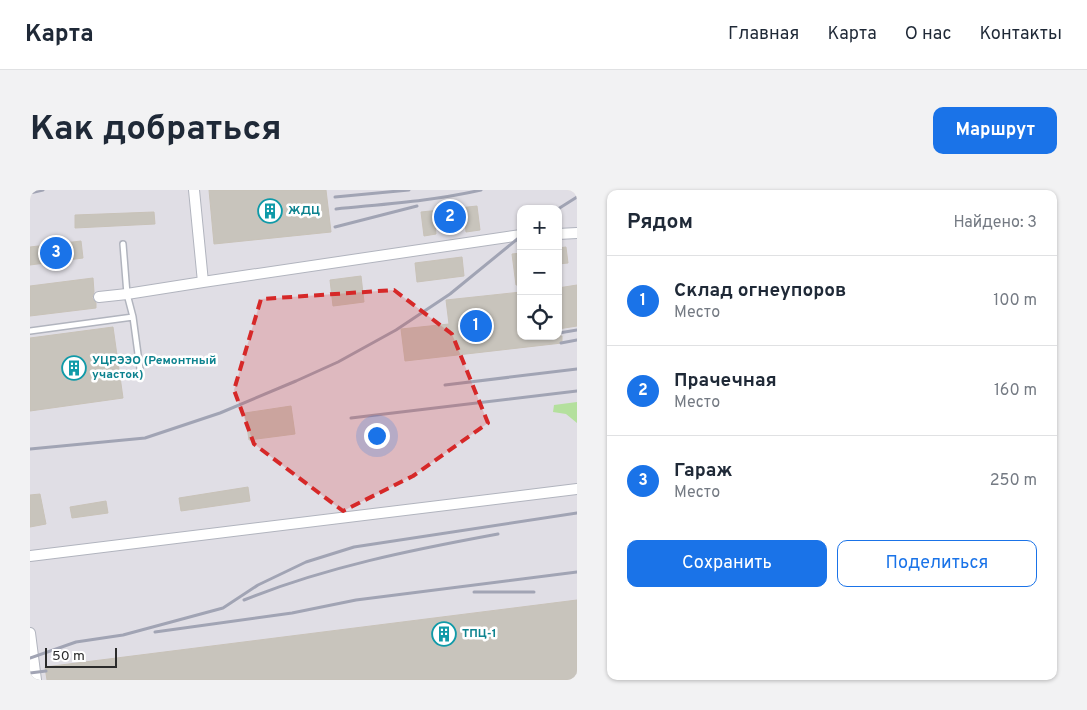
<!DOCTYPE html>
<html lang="ru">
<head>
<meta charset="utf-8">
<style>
	:root { --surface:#fff; --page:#f2f2f3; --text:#1f2937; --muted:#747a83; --line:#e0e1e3; --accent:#1a73e8 }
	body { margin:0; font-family:Overpass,sans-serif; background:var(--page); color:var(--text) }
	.controls { position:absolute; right:15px; top:15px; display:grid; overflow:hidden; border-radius:10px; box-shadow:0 1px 4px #0004 }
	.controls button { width:45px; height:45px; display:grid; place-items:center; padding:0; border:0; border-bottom:1px solid var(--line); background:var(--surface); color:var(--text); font:25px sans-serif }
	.scale { position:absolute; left:15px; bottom:12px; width:72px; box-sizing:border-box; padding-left:5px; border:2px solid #2b2b2b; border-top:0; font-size:14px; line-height:18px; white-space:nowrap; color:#2b2b2b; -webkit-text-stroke:4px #fff; paint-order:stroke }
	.you { position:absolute; left:346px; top:245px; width:18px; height:18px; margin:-12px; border:4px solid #fff; border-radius:50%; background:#1a73e8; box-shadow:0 0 0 8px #1a73e833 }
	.badge { display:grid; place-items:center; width:32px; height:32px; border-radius:50%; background:var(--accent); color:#fff; font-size:16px; font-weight:700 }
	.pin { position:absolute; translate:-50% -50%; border:2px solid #fff; box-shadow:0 1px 5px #0006 }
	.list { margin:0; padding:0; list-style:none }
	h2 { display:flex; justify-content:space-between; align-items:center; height:65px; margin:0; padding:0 20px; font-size:21px }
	h2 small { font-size:16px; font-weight:400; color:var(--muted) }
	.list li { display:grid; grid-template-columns:32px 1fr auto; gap:15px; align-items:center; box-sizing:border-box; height:90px; padding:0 20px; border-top:1px solid var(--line) }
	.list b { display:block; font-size:19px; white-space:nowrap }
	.list p { margin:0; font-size:16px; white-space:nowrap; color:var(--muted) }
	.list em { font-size:16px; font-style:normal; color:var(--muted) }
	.actions { display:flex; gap:10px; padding:15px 20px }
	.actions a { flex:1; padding:11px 0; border:1px solid var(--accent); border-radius:10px; text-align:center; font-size:18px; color:var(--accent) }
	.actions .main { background:var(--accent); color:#fff }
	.icon { flex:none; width:28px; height:28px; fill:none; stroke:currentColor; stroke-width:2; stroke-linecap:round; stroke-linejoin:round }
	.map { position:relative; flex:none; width:547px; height:490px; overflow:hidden; border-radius:10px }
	header { display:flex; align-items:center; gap:30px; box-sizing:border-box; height:70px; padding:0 25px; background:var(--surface); border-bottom:1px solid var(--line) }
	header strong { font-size:24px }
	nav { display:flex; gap:28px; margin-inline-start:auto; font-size:18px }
	.intro { display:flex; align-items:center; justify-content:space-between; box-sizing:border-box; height:120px; padding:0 30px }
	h1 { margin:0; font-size:35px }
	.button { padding:12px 22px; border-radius:10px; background:var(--accent); color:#fff; font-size:18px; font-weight:700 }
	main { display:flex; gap:30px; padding:0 30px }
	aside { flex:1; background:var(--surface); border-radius:10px; box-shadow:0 1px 4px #0004 }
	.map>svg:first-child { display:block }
	.industrial { fill:#e0dee5; fill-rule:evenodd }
	.green { fill:#b4e09d }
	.building { fill:#c8c4bc; stroke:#c8c2b8 }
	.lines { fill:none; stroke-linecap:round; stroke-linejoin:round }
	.service-casing { stroke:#b1b4be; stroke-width:8 }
	.minor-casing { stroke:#b1b4be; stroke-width:12 }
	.service { stroke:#fff; stroke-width:5 }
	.minor { stroke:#fff; stroke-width:10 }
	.rail { stroke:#a1a4b4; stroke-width:3 }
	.marked { fill:#d62828; fill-opacity:0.2; stroke:#d62828; stroke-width:4; stroke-dasharray:10 6; stroke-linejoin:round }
	.labels { text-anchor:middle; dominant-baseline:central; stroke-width:5; stroke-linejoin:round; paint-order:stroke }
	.culture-label { font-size:12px; font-weight:bold; fill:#0d838f; stroke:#fff; text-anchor:start }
</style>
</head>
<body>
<header>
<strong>Карта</strong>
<nav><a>Главная</a><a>Карта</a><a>О нас</a><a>Контакты</a></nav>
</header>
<div class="intro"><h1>Как добраться</h1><a class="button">Маршрут</a></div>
<main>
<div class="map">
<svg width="547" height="490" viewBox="0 0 547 490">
	<rect width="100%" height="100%" fill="#ece6de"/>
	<path class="industrial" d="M0,0H547V490H0ZM491,19H528V146H491Z"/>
	<path class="green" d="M547,212V233L536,224L523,222L524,215Z"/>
	<path class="building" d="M179,0H296L301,42L184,54Z
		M447,16L450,40L436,42L435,32L405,35L406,44L394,46L391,22Z
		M124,22L125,34L45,38V25Z
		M51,51L53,68L0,75V57Z
		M536,57L538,73L528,74V58Z
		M491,63V95H486L482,64Z
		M432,67L434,86L387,92L385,73Z
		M331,86L334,112L303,116L300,90Z
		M63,88L64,102L62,108L66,113V118L0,126V96Z
		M547,95V136L528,139V98Z
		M491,102V146H532V153L375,171L371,139L419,134L416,110Z
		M83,137L93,208L0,221V148Z
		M261,216L265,244L219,250L215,223Z
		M218,297L220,311L151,321L149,308Z
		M10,304L16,334L0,337V305Z
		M76,311L78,323L42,328L40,317Z
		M547,410V490H17L15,477Z"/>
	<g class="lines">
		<g class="service-casing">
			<path id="service" d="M93,54L97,104L103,127L110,179
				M0,141L103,127"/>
		</g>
		<g class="minor-casing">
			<path id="minor" d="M528,44L547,43
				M173,92L491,45
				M69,107L97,104L173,92L164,0
				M0,366L547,299
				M0,443L6,490"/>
		</g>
		<use href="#service" class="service"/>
		<use href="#minor" class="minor"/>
		<path class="rail" d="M0,3L13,0
			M305,7L379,0
			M306,19C354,14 403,11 451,0
			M528,19L547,7
			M305,37L387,16
			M529,143L547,140
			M531,153L547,150
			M415,195L547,179
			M321,228L547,201
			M0,259L115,248L190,223L266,191L308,172L366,140L420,104L491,46
			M444,402H504
			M214,410C296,377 381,360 468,344
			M125,442L262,423L326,410L547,382
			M0,468L46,452L93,445L193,418L228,395L276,372L324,357L547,323
			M0,483L16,481"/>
	</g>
	<path class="marked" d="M364,100L422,144L458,233L383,286L313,321L224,254L204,200L231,109Z"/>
	<defs>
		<g id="building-ring" transform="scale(1.25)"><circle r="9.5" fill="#fff" stroke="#0f9aa8" stroke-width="1.5"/><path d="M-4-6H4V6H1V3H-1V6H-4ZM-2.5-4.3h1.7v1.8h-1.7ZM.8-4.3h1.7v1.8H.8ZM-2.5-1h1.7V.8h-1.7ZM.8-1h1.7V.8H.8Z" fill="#0f9aa8"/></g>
	</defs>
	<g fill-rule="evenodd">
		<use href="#building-ring" x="240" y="21"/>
		<use href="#building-ring" x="44" y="178"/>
		<use href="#building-ring" x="414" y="444"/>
	</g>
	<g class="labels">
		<g class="culture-label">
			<text x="258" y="21">ЖДЦ</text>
			<text x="62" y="171">УЦРЭЭО (Ремонтный<tspan x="62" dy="14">участок)</tspan></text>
			<text x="432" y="444">ТПЦ-1</text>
		</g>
	</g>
</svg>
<div class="controls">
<button>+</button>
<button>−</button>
<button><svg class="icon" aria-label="locate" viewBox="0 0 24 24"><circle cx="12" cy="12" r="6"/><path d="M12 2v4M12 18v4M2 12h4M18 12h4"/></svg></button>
</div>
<div class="scale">50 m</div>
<div class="you"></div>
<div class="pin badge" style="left:446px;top:136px">1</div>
<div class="pin badge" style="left:420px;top:27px">2</div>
<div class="pin badge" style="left:26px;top:63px">3</div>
</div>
<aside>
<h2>Рядом<small>Найдено: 3</small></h2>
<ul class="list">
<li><span class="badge">1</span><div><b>Склад огнеупоров</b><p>Место</p></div><em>100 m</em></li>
<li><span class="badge">2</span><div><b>Прачечная</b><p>Место</p></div><em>160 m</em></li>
<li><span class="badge">3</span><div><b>Гараж</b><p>Место</p></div><em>250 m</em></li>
</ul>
<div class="actions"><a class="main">Сохранить</a><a>Поделиться</a></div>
</aside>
</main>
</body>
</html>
